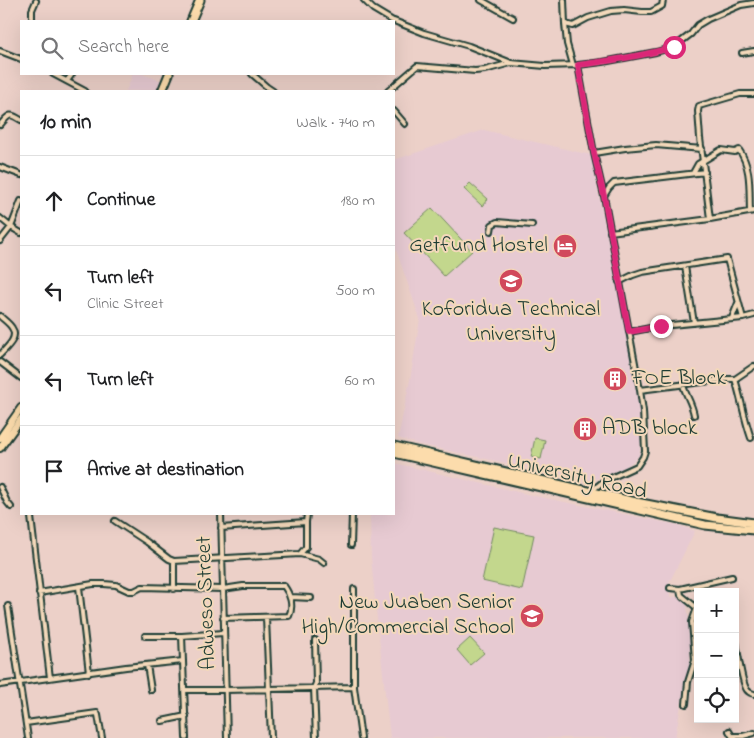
<!DOCTYPE html>
<html lang="en">
<head>
<meta charset="utf-8">
<style>
	:root { --surface:#fff; --page:#f2f2f2; --text:#202124; --muted:#757577; --line:#e0e0e0 }
	body { margin:0; font-family:"Indie Flower",sans-serif; background:var(--page); color:var(--text) }
	.controls { position:absolute; right:15px; bottom:15px; display:grid; overflow:hidden; border-radius:0px; box-shadow:0 5px 20px #0002 }
	.controls button { width:45px; height:45px; display:grid; place-items:center; padding:0; border:0; border-bottom:1px solid var(--line); background:var(--surface); color:var(--text); font:25px sans-serif }
	.stop { position:absolute; width:15px; height:15px; margin:-11px; border:4px solid #db2777; border-radius:50%; background:#fff }
	.stop.end { background:#db2777; border-color:#fff; box-shadow:0 1px 5px #0008 }
	.list { margin:0; padding:0; list-style:none }
	h2 { display:flex; justify-content:space-between; align-items:center; height:65px; margin:0; padding:0 20px; font-size:21px }
	h2 small { font-size:16px; font-weight:400; color:var(--muted) }
	.list li { display:grid; grid-template-columns:32px 1fr auto; gap:15px; align-items:center; box-sizing:border-box; height:90px; padding:0 20px; border-top:1px solid var(--line) }
	.list b { display:block; font-size:19px; white-space:nowrap }
	.list p { margin:0; font-size:16px; white-space:nowrap; color:var(--muted) }
	.list em { font-size:16px; font-style:normal; color:var(--muted) }
	.icon { flex:none; width:28px; height:28px; fill:none; stroke:currentColor; stroke-width:2; stroke-linecap:round; stroke-linejoin:round }
	.map { position:relative; flex:none; width:754px; height:738px; overflow:hidden }
	.search { position:absolute; background:var(--surface); box-shadow:0 5px 20px #0002; left:20px; top:20px; width:375px; height:55px; display:flex; align-items:center; gap:12px; box-sizing:border-box; padding:0 18px; border-radius:0px; color:var(--muted); font-size:19px }
	.panel { position:absolute; background:var(--surface); box-shadow:0 5px 20px #0002; left:20px; top:90px; width:375px; height:425px; border-radius:0px }
	.map>svg:first-child { display:block }
	.built { fill:#e7cad2 }
	.green { fill:#c3d78d; stroke:#718a60 }
	.lines { fill:none; stroke-linecap:round; stroke-linejoin:round }
	.street-casing { stroke:#1f3d34; stroke-width:8 }
	.primary-casing { stroke:#1f3d34; stroke-width:10 }
	.highway-casing { stroke:#1f3d34; stroke-width:11 }
	.street { stroke:#f3d8ba; stroke-width:4 }
	.primary { stroke:#fcdcac; stroke-width:6 }
	.highway { stroke:#fcdcac; stroke-width:7 }
	.route { stroke:#db2777; stroke-width:6 }
	.labels { text-anchor:middle; dominant-baseline:central; stroke-width:4; stroke-linejoin:round; paint-order:stroke }
	.poi-label { font-size:22px; fill:#1f3d34; stroke:#f3d8ba; text-anchor:end }
	.street-label { font-size:22px; fill:#1f3d34; stroke:#f3d8ba }
</style>
</head>
<body>
<div class="map">
<svg width="754" height="738" viewBox="0 0 754 738">
	<rect width="100%" height="100%" fill="#ecd0c8"/>
	<filter id="ink" filterUnits="userSpaceOnUse"><feTurbulence type="fractalNoise" baseFrequency=".02" numOctaves="2"/><feDisplacementMap in="SourceGraphic" scale="10" xChannelSelector="R" yChannelSelector="G"/><feConvolveMatrix kernelMatrix="1 2 1 2 8 2 1 2 1" color-interpolation-filters="sRGB"/></filter>
	<g filter="url(#ink)">
		<path class="built" d="M133,74H142L162,81L158,91H126Z
			M484,130L591,155L638,390L641,441L639,456L626,467L590,481L417,444L398,438L410,380L420,319L394,244V160Z
			M394,463L535,496L678,525L695,531L667,587L671,597H686L690,631V667L681,705L675,738H390L375,600L371,557L370,514H394Z"/>
		<path class="green" d="M470,183L488,199L482,206L464,189Z
			M432,208L472,251L444,276L404,233Z
			M535,438L545,440L541,459L531,457Z
			M494,527L534,535L522,590L482,581Z
			M470,638L484,653L470,665L457,650Z"/>
		<g class="lines">
			<g class="street-casing">
				<path id="street" d="M364,0L373,9L393,21
					M481,0L513,18
					M564,0L565,24L573,26L588,18L611,11L624,10L642,12H651L662,6L663,0
					M32,21V10L36,1
					M394,21L424,33L469,46L509,62
					M565,24L567,44L573,65
					M0,51L21,59
					M742,53L754,51
					M578,65L594,153L604,196L640,390L643,411L645,451L643,457L637,466L604,481L590,492
					M53,74L85,91
					M252,74L267,87L273,91
					M67,81L72,74
					M388,91L417,66L475,71L485,70L511,63L545,66L578,65L603,62L656,52L674,47L691,34L698,25L708,19L741,5L754,3
					M394,111L405,124
					M0,125C9,115 9,112 21,120
					M594,153L625,148L656,145L702,149
					M0,167L21,175
					M693,173L698,164L721,150L735,152L739,150C752,168 749,190 750,211
					M604,196L609,188L614,183L705,172
					M0,218L11,227L21,233
					M710,219L700,138L698,111L699,106L740,94H754
					M491,231L492,225L497,222L532,225
					M610,232L710,219L754,211
					M0,241L11,227L21,201
					M685,266L694,323
					M619,282L633,275L642,272L727,259L743,318
					M0,316C4,320 9,323 12,328C19,338 6,348 0,355
					M732,318L738,303
					M629,332L661,326L743,318L754,315
					M0,362L21,378
					M735,379C741,398 744,418 751,438
					M683,385C686,396 692,403 694,415
					M640,390L726,379H735L754,366
					M0,487L7,502L11,507
					M221,514L227,738
					M31,517L50,678
					M115,521L147,542L169,559L174,561V589
					M306,522L307,514
					M351,545L352,514
					M300,554L319,559L324,563
					M174,561L300,554L306,547V522L221,528
					M79,587L89,673
					M670,588L680,589L732,577
					M354,589V687L361,738
					M680,589L681,595L697,608L692,622L695,660L688,682L686,704
					M39,593L93,584H104L116,585L129,591H134L142,587L223,589L243,586H284C290,594 294,606 289,616L223,618
					M291,597L311,598
					M8,606L28,738
					M266,618L271,738
					M735,635C737,646 741,682 747,690C749,693 751,693 754,694
					M145,636H182
					M315,640L316,683L314,688L316,738
					M147,665L151,690
					M0,685L126,667L183,661
					M185,690H225L354,687
					M162,721L186,716
					M26,723L97,713L98,715L102,738
					M729,731L732,736H743L754,733
					M186,738L182,636L223,633"/>
			</g>
			<g class="primary-casing">
				<path id="primary" d="M0,438L21,408
					M0,448L21,419"/>
			</g>
			<g class="highway-casing">
				<path id="highway" d="M191,21L200,0
					M162,91L169,74
					M394,446L636,502L717,518L754,523
					M394,453L705,525L754,530"/>
			</g>
			<use href="#street" class="street"/>
			<use href="#primary" class="primary"/>
			<use href="#highway" class="highway"/>
		</g>
	</g>
	<g class="lines" filter="url(#ink)">
		<path class="route" d="M661,326L629,332L604,196L594,153L578,65C610,61 642,56 674,47"/>
	</g>
	<defs>
		<g id="hotel-disc" transform="scale(1.25)"><circle r="9.5" fill="#d1495b" stroke="#f3d8ba"/><path d="M-6-4.5h1.5V1H6V5H4.5V3h-9V5H-6ZM-4 0a1.8 1.8 0 1 1 3.6 0ZM.5 0V-2.5h3Q6-2.5 6 0Z" fill="#fff"/></g>
		<g id="school-disc" transform="scale(1.25)"><circle r="9.5" fill="#d1495b" stroke="#f3d8ba"/><path d="M0-5L7-2L0 1L-7-2ZM-4 1L0 2.5L4 1V4Q0 6-4 4Z" fill="#fff"/></g>
		<g id="building-disc" transform="scale(1.25)"><circle r="9.5" fill="#d1495b" stroke="#f3d8ba"/><path d="M-4-6H4V6H1V3H-1V6H-4ZM-2.5-4.3h1.7v1.8h-1.7ZM.8-4.3h1.7v1.8H.8ZM-2.5-1h1.7V.8h-1.7ZM.8-1h1.7V.8H.8Z" fill="#fff"/></g>
	</defs>
	<g fill-rule="evenodd">
		<use href="#hotel-disc" x="565" y="246"/>
		<use href="#school-disc" x="511" y="281"/>
		<use href="#building-disc" x="615" y="379"/>
		<use href="#building-disc" x="585" y="429"/>
		<use href="#school-disc" x="532" y="616"/>
	</g>
	<g class="labels">
		<g class="poi-label">
			<text x="548" y="246">Getfund Hostel</text>
			<text x="511" y="310" text-anchor="middle">Koforidua Technical<tspan x="511" dy="25">University</tspan></text>
			<text x="632" y="379" text-anchor="start">FOE Block</text>
			<text x="602" y="429" text-anchor="start">ADB block</text>
			<text x="514" y="603">New Juaben Senior<tspan x="514" dy="25">High/Commercial School</tspan></text>
		</g>
		<g class="street-label">
			<text transform="translate(577 477) rotate(13)">University Road</text>
			<text transform="translate(207 603) rotate(-92)">Adweso Street</text>
		</g>
	</g>
</svg>
<div class="controls">
<button>+</button>
<button>−</button>
<button><svg class="icon" aria-label="locate" viewBox="0 0 24 24"><circle cx="12" cy="12" r="6"/><path d="M12 2v4M12 18v4M2 12h4M18 12h4"/></svg></button>
</div>
<div class="stop" style="left:674px;top:47px"></div>
<div class="stop end" style="left:661px;top:326px"></div>
<div class="search"><svg class="icon" aria-label="search" viewBox="0 0 24 24"><circle cx="10" cy="10" r="6"/><path d="M15 15l6 6"/></svg>Search here</div>
<section class="panel">
<h2>10 min<small>Walk · 740 m</small></h2>
<ul class="list">
<li><svg class="icon" aria-label="ahead" viewBox="0 0 24 24"><path d="M12 20V5M6 11l6-6 6 6"/></svg><div><b>Continue</b></div><em>180 m</em></li>
<li><svg class="icon" aria-label="left" viewBox="0 0 24 24"><path d="M17 20v-9H6M10 6l-5 5 5 5"/></svg><div><b>Turn left</b><p>Clinic Street</p></div><em>500 m</em></li>
<li><svg class="icon" aria-label="left" viewBox="0 0 24 24"><path d="M17 20v-9H6M10 6l-5 5 5 5"/></svg><div><b>Turn left</b></div><em>60 m</em></li>
<li><svg class="icon" aria-label="arrive" viewBox="0 0 24 24"><path d="M6 21V4h12l-3 4 3 4H6"/></svg><div><b>Arrive at destination</b></div></li>
</ul>
</section>
</div>
</body>
</html>
